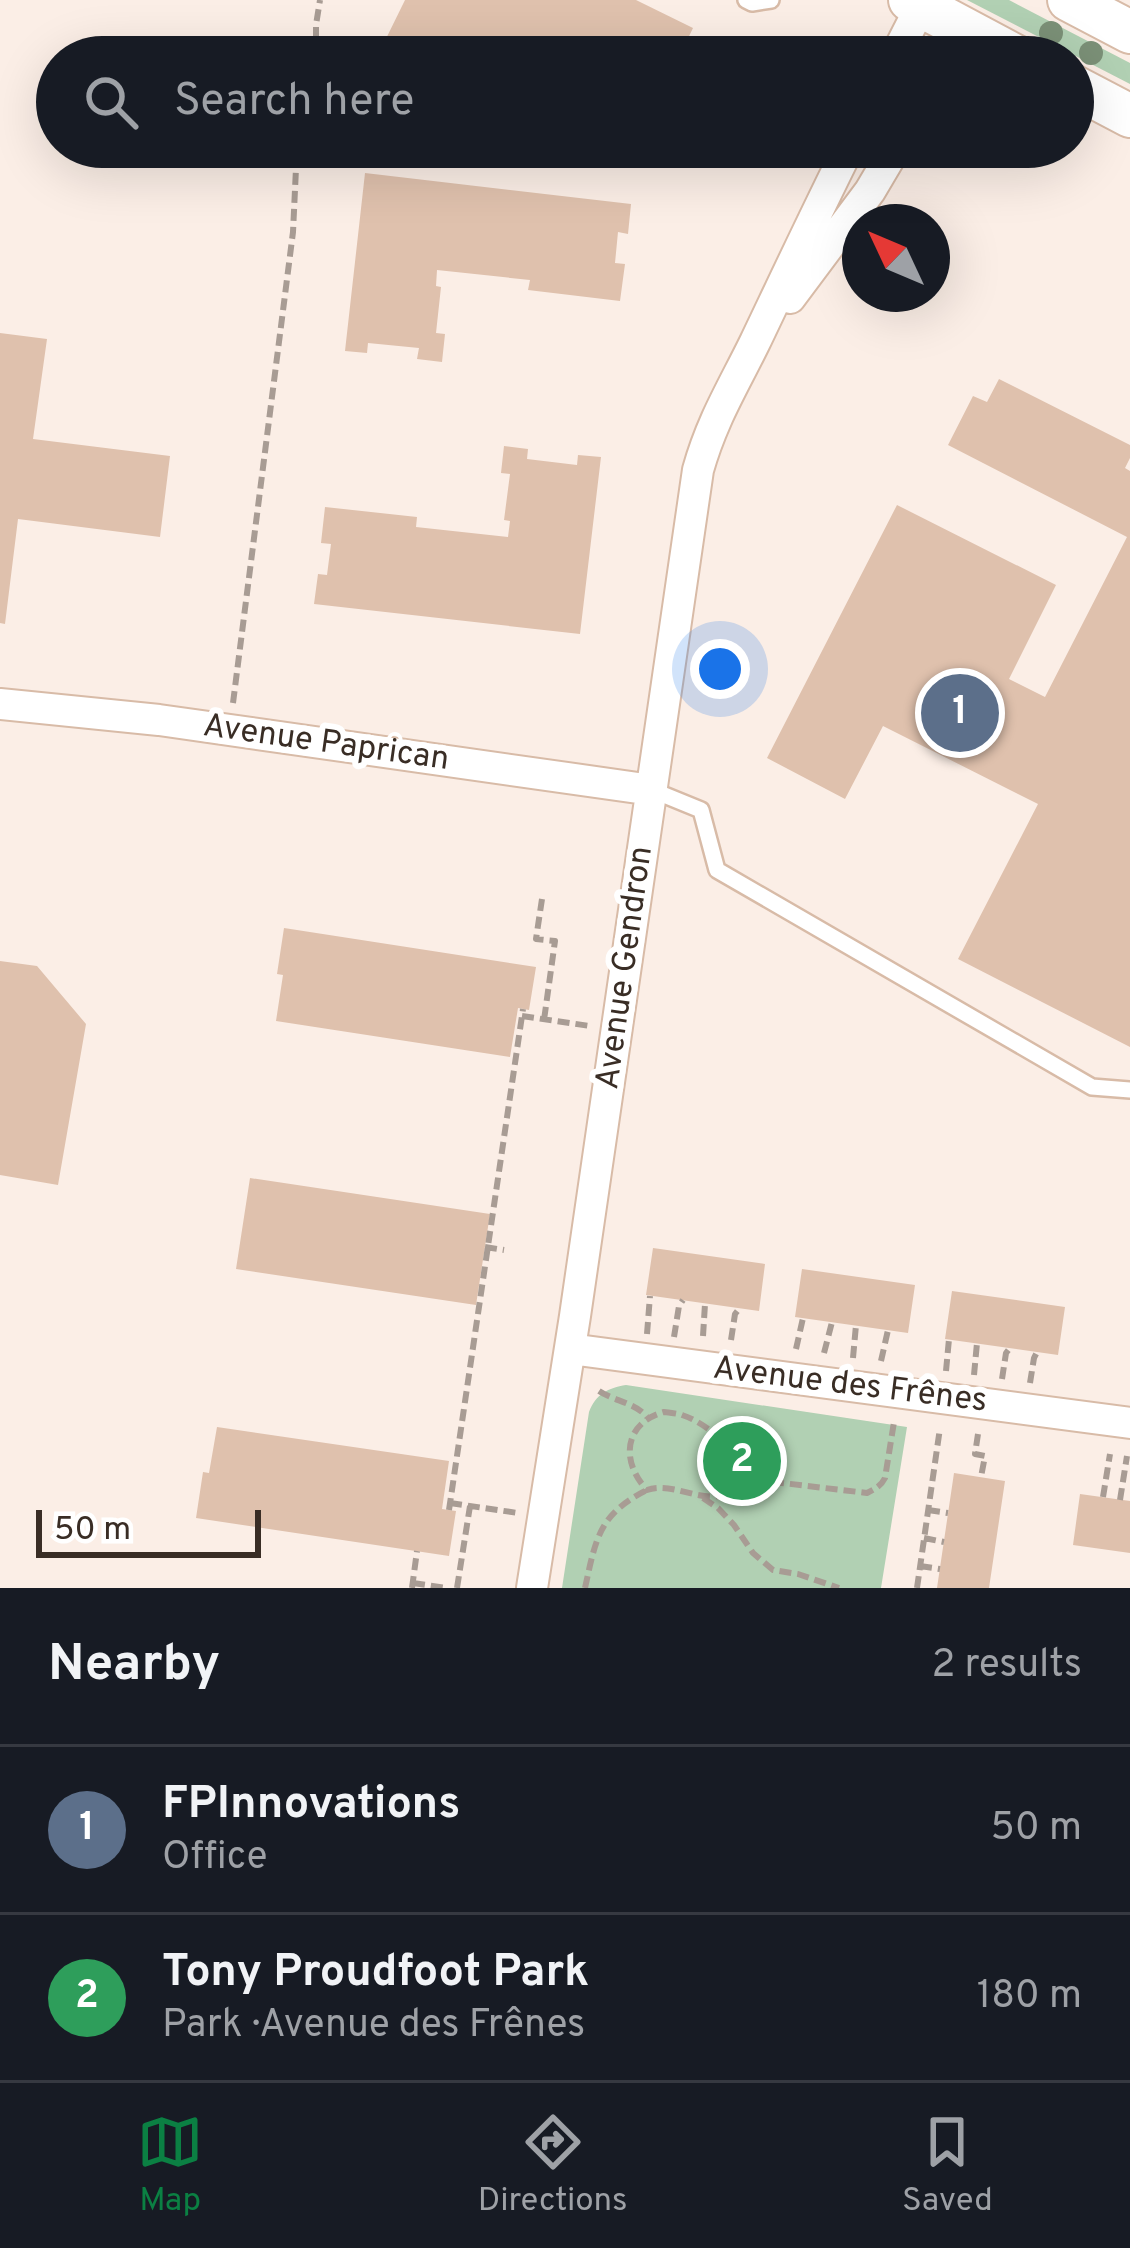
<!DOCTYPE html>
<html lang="en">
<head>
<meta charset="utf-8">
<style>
	:root { --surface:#171b24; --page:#242831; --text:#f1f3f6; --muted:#9ea1a6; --line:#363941; --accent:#0b8043 }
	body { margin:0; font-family:Overpass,sans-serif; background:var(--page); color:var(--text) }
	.compass { position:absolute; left:842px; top:204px; width:108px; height:108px; border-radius:50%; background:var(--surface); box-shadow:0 12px 48px #0002; rotate:314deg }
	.scale { position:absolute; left:36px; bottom:30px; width:225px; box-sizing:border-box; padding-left:12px; border:6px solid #392d25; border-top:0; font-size:33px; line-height:42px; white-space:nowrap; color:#392d25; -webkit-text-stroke:9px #fff; paint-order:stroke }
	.you { position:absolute; left:720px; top:669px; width:42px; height:42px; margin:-30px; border:9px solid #fff; border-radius:50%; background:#1a73e8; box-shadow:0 0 0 18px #1a73e833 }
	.badge { display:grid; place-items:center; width:78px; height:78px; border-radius:50%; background:var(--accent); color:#fff; font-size:39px; font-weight:700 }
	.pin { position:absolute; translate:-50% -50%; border:6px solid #fff; box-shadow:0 3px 12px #0006 }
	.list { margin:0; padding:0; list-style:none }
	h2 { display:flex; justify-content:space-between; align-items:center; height:156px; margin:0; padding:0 48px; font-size:51px }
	h2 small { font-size:39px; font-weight:400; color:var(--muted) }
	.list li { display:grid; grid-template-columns:78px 1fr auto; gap:36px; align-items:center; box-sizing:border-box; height:168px; padding:0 48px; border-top:3px solid var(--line) }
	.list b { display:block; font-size:45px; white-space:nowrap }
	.list p { margin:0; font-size:39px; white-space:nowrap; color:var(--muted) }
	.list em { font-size:39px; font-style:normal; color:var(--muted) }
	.icon { flex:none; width:66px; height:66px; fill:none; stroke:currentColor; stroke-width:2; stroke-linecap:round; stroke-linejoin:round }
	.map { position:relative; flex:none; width:1130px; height:1588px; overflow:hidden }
	.search { position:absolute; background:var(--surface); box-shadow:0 12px 48px #0002; left:36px; right:36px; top:36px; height:132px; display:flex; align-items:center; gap:30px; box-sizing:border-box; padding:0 42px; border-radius:66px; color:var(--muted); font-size:45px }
	.sheet { height:492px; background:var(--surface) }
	nav { display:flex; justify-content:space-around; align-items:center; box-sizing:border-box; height:168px; border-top:3px solid var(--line); background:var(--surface); font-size:33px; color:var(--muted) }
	nav a { display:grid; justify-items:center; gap:6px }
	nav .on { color:var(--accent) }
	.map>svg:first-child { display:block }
	.green { fill:#b1d0b3 }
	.building { fill:#dfc1ad }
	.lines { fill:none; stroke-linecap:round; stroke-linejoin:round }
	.service-casing { stroke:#d8bba7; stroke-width:20 }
	.minor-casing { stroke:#d8bba7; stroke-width:34 }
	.secondary-casing { stroke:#d8bba7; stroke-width:46 }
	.path { stroke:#a89c94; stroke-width:6; stroke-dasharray:12 6; stroke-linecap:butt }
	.service { stroke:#fff; stroke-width:15 }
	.minor { stroke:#fff; stroke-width:30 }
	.secondary { stroke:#fff; stroke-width:42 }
	.tree { fill:#7b9077 }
	.labels { text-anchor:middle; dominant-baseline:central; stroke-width:12; stroke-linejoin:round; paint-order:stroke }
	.street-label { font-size:33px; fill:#392d25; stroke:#fff }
</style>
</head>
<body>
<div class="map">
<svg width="1130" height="1588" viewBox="0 0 1130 1588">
	<rect width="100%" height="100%" fill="#fbeee6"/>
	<path class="green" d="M967,0H1009L1130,63V84Z
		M626,1385L907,1427L881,1588H562L589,1412C596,1394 608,1388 626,1385Z"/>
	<path class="building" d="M405,0H636L693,28L679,57H529L496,41L488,57H377Z
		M365,173L631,204L628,234L618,232L615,263L625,264L620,301L528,290L530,280L437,270L436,286L441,287L436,333L445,334L442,362L417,359L419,348L368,343L367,353L345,351Z
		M0,333L47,339L33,439L170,456L160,537L18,519L5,624L0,623Z
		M999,379L1130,445V458L1125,468L1130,471V1047L958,959L1038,804L883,726L845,799L767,758L897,505L1056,585L1009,679L1045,697L1127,537L948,445L973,396L987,402Z
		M504,446L528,449L527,459L577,465L578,455L601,457L580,634L314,604L318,574L327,575L331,544L321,543L325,507L417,517L416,527L508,537L510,521L504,520L510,474L501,473Z
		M284,928L536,967L529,1010L518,1008L510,1057L276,1021L283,975L277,974Z
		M0,961L37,966L86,1024L58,1185L0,1175Z
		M250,1178L490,1214L476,1305L236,1269Z
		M653,1248L765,1264L759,1311L646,1295Z
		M802,1269L915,1285L908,1333L795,1317Z
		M952,1291L1065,1307L1058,1355L945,1339Z
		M217,1427L449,1461L442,1509L456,1511L449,1556L196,1518L203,1472L209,1473Z
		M954,1473L1005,1481L989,1588H937Z
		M1080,1494L1130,1501V1553L1073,1545Z"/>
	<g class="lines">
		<g class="service-casing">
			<path id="service" d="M746,0L752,3L771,0
				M652,790L701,810L717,870L1092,1087L1130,1090"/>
		</g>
		<g class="minor-casing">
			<path id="minor" d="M895,57L921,6
				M944,57L959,26
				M790,298L870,191L896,147
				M0,704L159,720L652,790
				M570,1349L1130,1423
				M532,1588L575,1316L698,470C712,420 733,387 755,342C786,277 817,211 849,147"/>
		</g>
		<g class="secondary-casing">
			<path id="secondary" d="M910,0L1017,57
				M1069,0L1130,32
				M1073,86L1130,116"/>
		</g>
		<path class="path" d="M316,57V25L320,0
			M233,703L293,232L297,147
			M542,899L536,939L555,941L544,1020
			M522,1016L590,1026
			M485,1247L504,1250
			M647,1334L650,1296
			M703,1336L705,1304
			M674,1337L679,1306L683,1300
			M731,1340L735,1314L739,1309
			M796,1349L803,1318
			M824,1353L832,1322
			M853,1358L856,1325
			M881,1361L888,1330
			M946,1371L949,1339
			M974,1375L977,1343
			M1002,1379L1006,1353L1010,1348
			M1030,1383L1034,1358L1037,1352
			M599,1391C614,1401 636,1403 647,1417
			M664,1412C666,1412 680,1414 682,1415C705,1422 750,1456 735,1483C717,1515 676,1479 647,1490C620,1461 624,1423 664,1412Z
			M978,1434L975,1454L985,1456L981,1477
			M736,1482H774L867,1493C875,1489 881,1486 885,1478L894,1422
			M1103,1497L1110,1454
			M703,1498L718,1508L734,1525L753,1553L773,1570L798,1574L839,1588
			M1120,1500L1127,1456
			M450,1503L518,1513
			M449,1510L523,1009
			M928,1510L948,1513
			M924,1538L944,1542
			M920,1566L940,1569
			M413,1583L447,1588
			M412,1588L417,1551
			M457,1588L470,1506
			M585,1588C596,1538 599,1514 647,1490
			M917,1588L940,1428"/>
		<use href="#service" class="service"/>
		<use href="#minor" class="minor"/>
		<use href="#secondary" class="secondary"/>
	</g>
	<g class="tree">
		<circle cx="1051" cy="33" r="12"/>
		<circle cx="1091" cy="53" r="12"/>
	</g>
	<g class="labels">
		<g class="street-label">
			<text transform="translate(326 744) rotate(8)">Avenue Paprican</text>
			<text transform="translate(626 968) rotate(-82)">Avenue Gendron</text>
			<text transform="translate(850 1386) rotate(7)">Avenue des Frênes</text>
		</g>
	</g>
</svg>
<svg class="compass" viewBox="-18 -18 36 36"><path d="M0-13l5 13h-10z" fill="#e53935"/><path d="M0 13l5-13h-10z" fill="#9ea1a6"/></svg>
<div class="scale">50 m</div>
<div class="you"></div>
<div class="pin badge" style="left:960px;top:713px;background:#5c6f8a">1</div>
<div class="pin badge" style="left:742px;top:1461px;background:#2e9e5b">2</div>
<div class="search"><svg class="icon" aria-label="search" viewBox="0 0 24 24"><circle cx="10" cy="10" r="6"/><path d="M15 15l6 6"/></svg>Search here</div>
</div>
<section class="sheet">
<h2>Nearby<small>2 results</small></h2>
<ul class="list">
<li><span class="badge" style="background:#5c6f8a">1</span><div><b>FPInnovations</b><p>Office</p></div><em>50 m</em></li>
<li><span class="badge" style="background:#2e9e5b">2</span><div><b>Tony Proudfoot Park</b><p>Park · Avenue des Frênes</p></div><em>180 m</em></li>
</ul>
</section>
<nav>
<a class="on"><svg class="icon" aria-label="map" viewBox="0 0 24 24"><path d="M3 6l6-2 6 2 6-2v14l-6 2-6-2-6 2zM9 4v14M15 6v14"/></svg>Map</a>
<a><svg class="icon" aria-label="directions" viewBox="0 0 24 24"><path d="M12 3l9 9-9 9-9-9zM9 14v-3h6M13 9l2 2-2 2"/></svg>Directions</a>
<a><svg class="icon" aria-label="saved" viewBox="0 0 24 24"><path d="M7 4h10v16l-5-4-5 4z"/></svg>Saved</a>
</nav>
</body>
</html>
